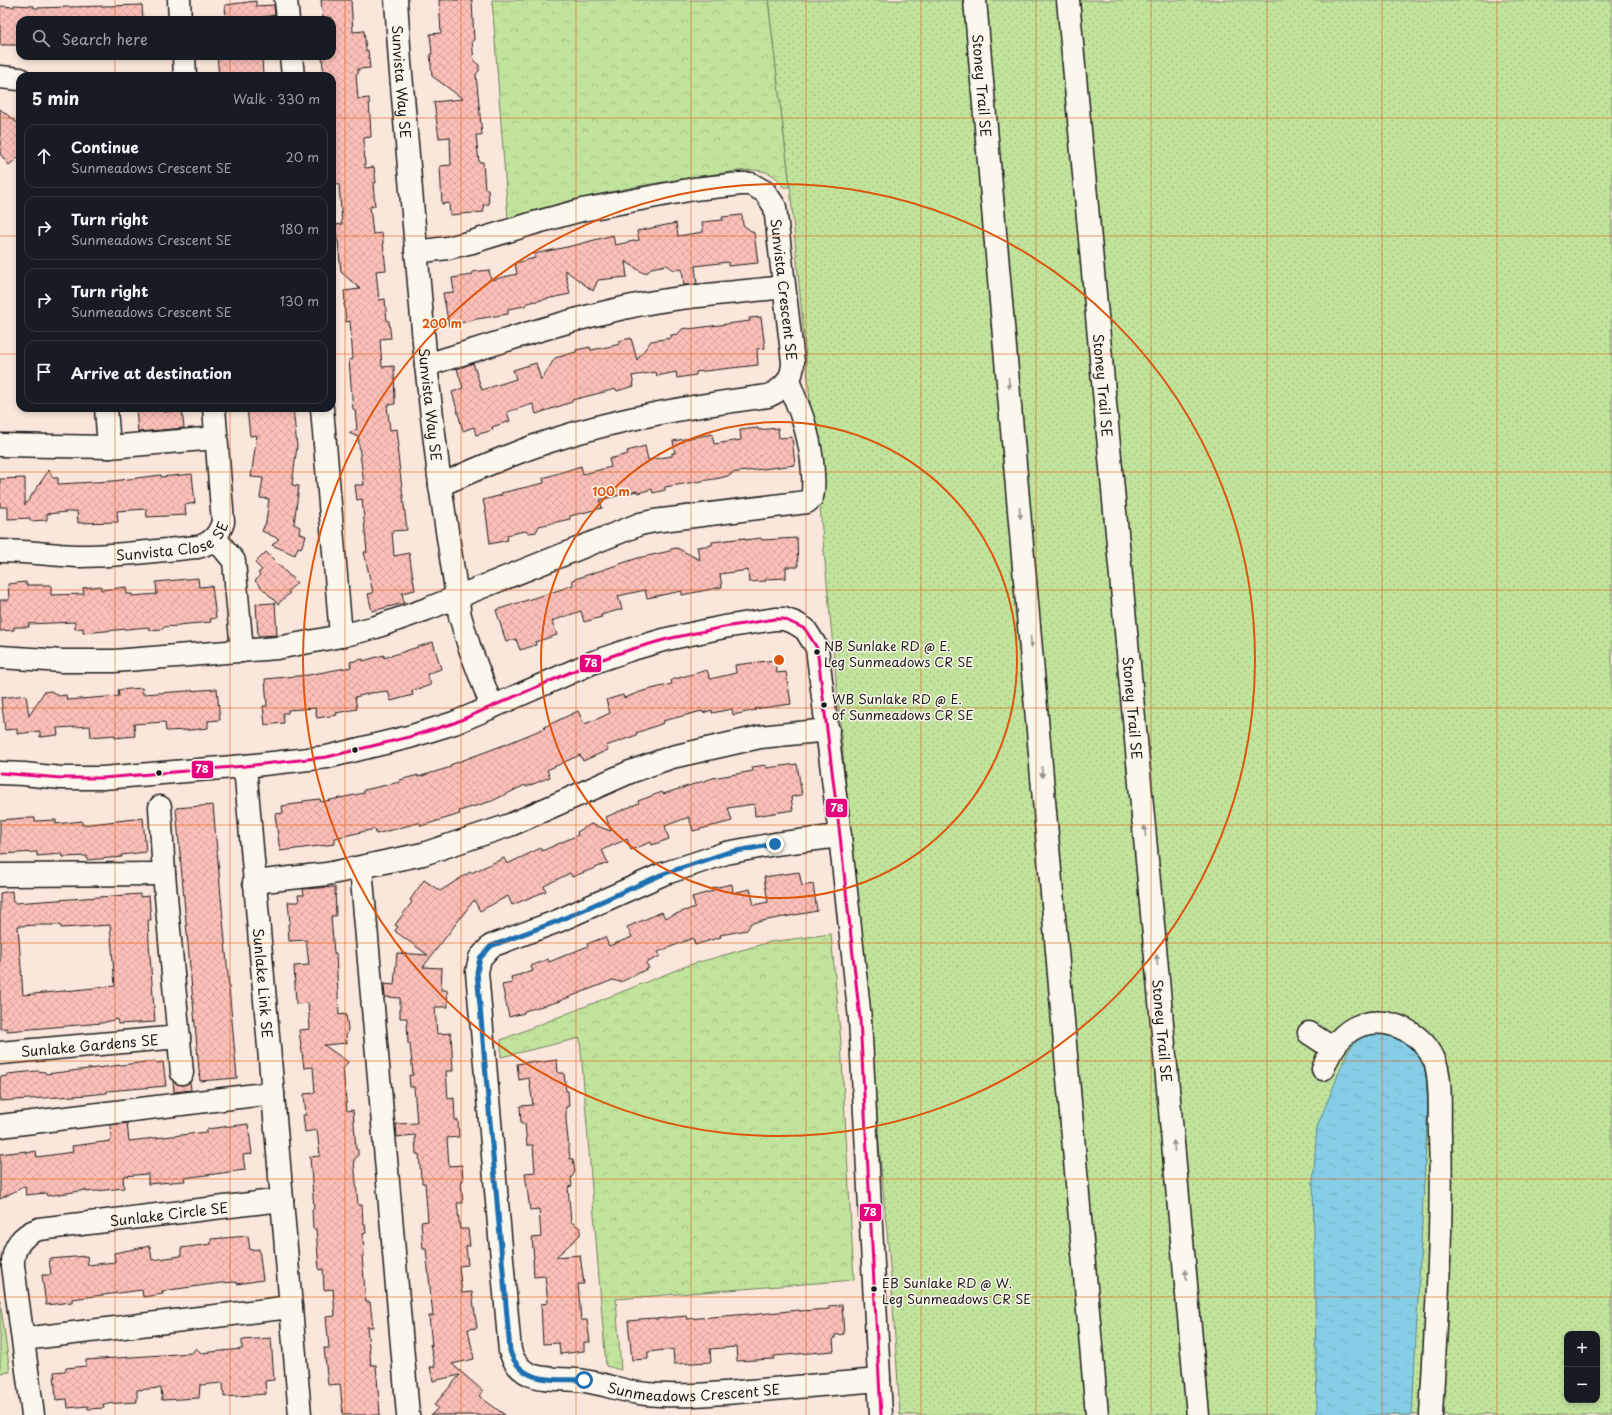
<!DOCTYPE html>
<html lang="en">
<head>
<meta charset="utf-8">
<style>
	:root { --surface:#171b24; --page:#20242c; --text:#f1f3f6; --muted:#9ea1a6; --line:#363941 }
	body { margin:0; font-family:"Playpen Sans",sans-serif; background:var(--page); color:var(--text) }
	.controls { position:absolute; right:12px; bottom:12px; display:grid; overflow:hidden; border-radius:8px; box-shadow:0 2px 6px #0003 }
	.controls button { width:36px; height:36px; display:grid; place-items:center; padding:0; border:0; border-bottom:1px solid var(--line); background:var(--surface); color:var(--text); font:20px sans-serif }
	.stop { position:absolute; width:12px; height:12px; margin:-9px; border:3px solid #1f6fb2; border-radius:50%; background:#fff }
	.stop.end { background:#1f6fb2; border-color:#fff; box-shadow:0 1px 4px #0008 }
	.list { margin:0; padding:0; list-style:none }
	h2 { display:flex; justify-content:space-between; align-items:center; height:52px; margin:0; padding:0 16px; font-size:17px }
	h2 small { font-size:13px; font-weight:400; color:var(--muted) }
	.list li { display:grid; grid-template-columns:26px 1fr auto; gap:12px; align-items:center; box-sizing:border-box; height:64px; margin:0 8px 8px; padding:0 8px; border:1px solid var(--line); border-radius:12px }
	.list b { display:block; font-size:15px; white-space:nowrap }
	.list p { margin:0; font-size:13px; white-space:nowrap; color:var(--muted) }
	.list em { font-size:13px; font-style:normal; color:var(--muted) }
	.icon { flex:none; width:22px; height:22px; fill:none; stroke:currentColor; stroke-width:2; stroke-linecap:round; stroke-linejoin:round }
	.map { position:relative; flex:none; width:1612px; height:1415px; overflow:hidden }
	.search { position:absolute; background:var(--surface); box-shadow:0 2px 6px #0003; left:16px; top:16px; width:320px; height:44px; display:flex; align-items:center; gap:10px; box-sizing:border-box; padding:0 14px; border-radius:12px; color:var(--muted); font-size:15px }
	.panel { position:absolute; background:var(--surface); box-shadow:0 2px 6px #0003; left:16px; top:72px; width:320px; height:340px; border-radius:12px }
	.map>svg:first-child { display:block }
	.grass { fill:url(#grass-dots); stroke:#6f805c; fill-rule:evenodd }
	.park { fill:url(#park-crowns); stroke:#6f805c }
	.water { fill:url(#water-ripples); stroke:#5c8795 }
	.building { fill:url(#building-cross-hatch); stroke:#1c1c1c; fill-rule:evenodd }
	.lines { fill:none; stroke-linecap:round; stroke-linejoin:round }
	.minor-casing { stroke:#1c1c1c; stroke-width:25 }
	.highway-casing { stroke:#1c1c1c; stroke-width:25 }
	.minor { stroke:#fbf7ec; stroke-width:22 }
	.highway { stroke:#fbf7ec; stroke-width:22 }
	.bus-1-casing { stroke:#fbf7ec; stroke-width:6 }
	.bus-1 { stroke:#e5007d; stroke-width:3 }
	.oneway { fill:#97948e }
	.route { stroke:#1f6fb2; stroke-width:5 }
	.grid { fill:none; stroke:#de560d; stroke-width:1; stroke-opacity:0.55 }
	.ring { fill:none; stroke:#de560d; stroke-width:2 }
	.bus-dot { fill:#1c1c1c; stroke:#fbf7ec; stroke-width:1.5 }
	.labels { text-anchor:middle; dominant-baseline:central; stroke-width:3; stroke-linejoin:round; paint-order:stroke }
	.bus-label { font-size:13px; fill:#1c1c1c; stroke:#fbf7ec; text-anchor:start }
	.street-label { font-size:14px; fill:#1c1c1c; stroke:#fbf7ec }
	.centre { fill:#de560d; stroke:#fbf7ec; stroke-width:2 }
	.ring-label { font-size:12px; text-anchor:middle; font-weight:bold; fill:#de560d; stroke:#fbf7ec; stroke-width:3; stroke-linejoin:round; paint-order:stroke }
	.line-badge { stroke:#fbf7ec; stroke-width:1.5 }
	.badge-label { font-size:11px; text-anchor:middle; font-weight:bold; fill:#fff }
</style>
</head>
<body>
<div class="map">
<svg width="1612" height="1415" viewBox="0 0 1612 1415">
	<defs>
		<pattern id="grass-dots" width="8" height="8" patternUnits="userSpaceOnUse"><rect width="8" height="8" fill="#c2e39c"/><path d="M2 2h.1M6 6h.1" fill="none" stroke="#a6c286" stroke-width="1.8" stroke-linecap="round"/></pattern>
		<pattern id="park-crowns" width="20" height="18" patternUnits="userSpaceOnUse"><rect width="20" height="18" fill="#c2e39c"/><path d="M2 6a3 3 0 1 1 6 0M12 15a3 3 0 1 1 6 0" fill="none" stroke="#a6c286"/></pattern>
		<pattern id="water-ripples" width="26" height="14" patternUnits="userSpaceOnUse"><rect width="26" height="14" fill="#86cee6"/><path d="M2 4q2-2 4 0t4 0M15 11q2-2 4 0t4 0" fill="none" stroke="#73b0c5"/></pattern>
		<pattern id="building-cross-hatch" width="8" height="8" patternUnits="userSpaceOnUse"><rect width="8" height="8" fill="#fcc0b8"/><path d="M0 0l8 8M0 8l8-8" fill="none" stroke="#d7a49e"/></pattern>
	</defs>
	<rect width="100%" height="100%" fill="#fbe6dc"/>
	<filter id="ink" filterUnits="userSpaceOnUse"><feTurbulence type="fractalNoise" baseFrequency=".025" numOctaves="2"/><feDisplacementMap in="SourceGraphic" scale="8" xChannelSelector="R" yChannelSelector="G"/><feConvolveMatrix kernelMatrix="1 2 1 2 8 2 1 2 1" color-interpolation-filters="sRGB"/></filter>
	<g filter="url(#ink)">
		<path class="grass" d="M768,0H1612V1415H900L891,1276L860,936L790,187ZM1567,1334H1597V1400H1567Z"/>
		<path class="park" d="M492,0H768L790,187H783C779,179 772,173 762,171C747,168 718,174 702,176C636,185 572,199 508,218Z
			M831,934L841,1043L854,1280L616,1299L621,1370L606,1366L580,1038L501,1057V1040L689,965L770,942Z
			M0,1300L10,1372L0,1373Z"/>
		<path class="water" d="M1378,1029L1405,1035L1421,1051L1426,1076L1428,1105L1412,1415H1317L1313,1182L1317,1127L1347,1053L1361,1035Z"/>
		<path class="building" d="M321,0H351L353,32L364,31L366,51L368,50L370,68L358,69V74H356L358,99L369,98L371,137L364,138L365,168L374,167L376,183H373L375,206L370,207L373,234L382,233L386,270L376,271L379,300L385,299L387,321H389L391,338L380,339L382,367L394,366L395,404L387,405L390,430L397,429L399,447H397L407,530L392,531L394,556L409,553L415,590L402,593L404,603L372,611L368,594L373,593L364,552H367L362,499L357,500L355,485H364L358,437L349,433L357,429L355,410L353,409L349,360L353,359L350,321L346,322L344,303H345L344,291L360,289L341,272L338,241H337L335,225L342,224L339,184H336L335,169L332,170V76H324L322,57L332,56V17L323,18Z
			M439,0H472L474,41H472L474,61L479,65V71L476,74L482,135H476L479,162H483L485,189H488L489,204L483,205L484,212L450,215L449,203L442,204L440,166L451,165L450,137L439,138L434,102L463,99L432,76L430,54H432L430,34L441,33Z
			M256,1V6L274,5L275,15L258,18V20H226L225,5Z
			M14,5L34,6V8L142,5L143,20H20V45H0V6L14,7Z
			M217,56H262L263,76H219Z
			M0,109L20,125V156L9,165L0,154Z
			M742,215L743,225L754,233L758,263L728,266V262L695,266L697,284L684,285L682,269L674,270L667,265L651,268L648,272L643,273L625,261L627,277L598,280L593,291L565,270L570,294L527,303L525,306L508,309V314L477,319L449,326L443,293L454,292L452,278L472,275V272L489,270L491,280L517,274L515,263L535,258L534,254L576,245L613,235L615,245L639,240L637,231L676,223L678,236L703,232L702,222L723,220L722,217Z
			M761,317L765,348L757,349L758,365L696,372V375L677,378L676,372L657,376L656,372L632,376L634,386L617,391L616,389L572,400V402L536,414L533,404L507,412L510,421L492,427L493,430L476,435L474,427L463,431L452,392L463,388L457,369L473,363L482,390L516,379L513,370L536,363L541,380L555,358L576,352V350L590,347L591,350L607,347L620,344L619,341L631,338L637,360L651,341L671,338V335L678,334L682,329L688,328L689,329L750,321L749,318Z
			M136,408H163L164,412L182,410L184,428L138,432Z
			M247,408H293L297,446L292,485L299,486L294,524L300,527L299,533L306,536L301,548L298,547L295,555L272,545L279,539L262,531L266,522L269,499L260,498L263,478L251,477L257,435L250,436Z
			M758,428L759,430L778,428L779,438L792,437L795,465L731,473V475L720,478L665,487V490L653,493L652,489L638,493L637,491L600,500L602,508L570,516V519L539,526L536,532L530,533L525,531L507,535L508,540L490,544L486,513L483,500L502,495L501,493L544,483L543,478L581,466L583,474L611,467L609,459L628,454L627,451L645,446L648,460L672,456V453H675L673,441L712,434L714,444L741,440L740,430Z
			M49,470L53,478H58V484L113,481L161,475V477L192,474L195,503L185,505L186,515L147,517L146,509L117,511L118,522L78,523L77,511L47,514V520L30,521V518L8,519V507H0V479L25,478V505Z
			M744,538V540L761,538L762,540L797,538L798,567H786V578L766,579V581L749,582L748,570L720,574L722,587L682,595V591L647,598L645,590L618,596L622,609L601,615L602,617L584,622L581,611L552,621L557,635L535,642L536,645L520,650L516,639L506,642L496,610L562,589L573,585L572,580L638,558L670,551L671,549L677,548L700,560L697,547L712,545V542Z
			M266,552L297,583L288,591L290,593L278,604L255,581L260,575L258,573L262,570L255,563Z
			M198,578L199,587L212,586L216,618L210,619L211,622L178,625V626L163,627V629L149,630V627L83,633V628L75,629V622L28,624L29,627H14V630L0,631V600H9L8,584L26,582V585H51V595L84,594L83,588L101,586V590L126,587L127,594H132V596L157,594L156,582Z
			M275,603L277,635L258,636L256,604Z
			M433,642L441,669L427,674L431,685L412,691L413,695L391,701L388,691L371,693L355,697L357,709L336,713L337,715L317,718L315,708L288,710V713H283L284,723L265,725L263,706H267L265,679L308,675L351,667L350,662L363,659V661L384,655V658Z
			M775,660L777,673L786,672L791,704L755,709L756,710L733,715L732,709L712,713V710L703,713L702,711L663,721L664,723L636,733L637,735L606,746L608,750L583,761L580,755L547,770L550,777L526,787L525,785L492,801L459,811L460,814L421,826L420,823H418L376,834L375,829L335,838V844L280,851L275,814L283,813L282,806L303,803V801L320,799L321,802L364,793V790L400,782V780L418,775V777L451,767L450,765L504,745L545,728L544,727L578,711L584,724L595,720L610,713L606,700L623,695L624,698L643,691L672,684L671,680L707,670L710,679L736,673L735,665Z
			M142,688L143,694L217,689L220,720L208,721V728L191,730L166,731L165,722L134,724L135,736L115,738V735L91,737L90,726L57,728L58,735L40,737V731L17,734V729L5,730L1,698L26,695L29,716L44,692L51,691L59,696L66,695L67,700L119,696L118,690Z
			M797,764L802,795L791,797L793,810L755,816L754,804L728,808L732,821L693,831L689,817L665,826L669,839L652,845L651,842L631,850L627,839L602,850L608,863L572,877L570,873L544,886L546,891L512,905L508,896L480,911L474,900L423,967L442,968L441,990H447L448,1007H435L437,1034L451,1033L453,1071H446L448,1099L454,1098L455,1120H458L459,1137L447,1138L449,1166L462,1165L463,1181L461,1182L463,1203H457L460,1229H468L470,1246H466L468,1265L459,1266L462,1293L472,1292L477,1328L468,1329L474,1359L452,1364L483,1391L479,1396L505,1415H431L438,1408L434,1405L460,1375L433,1381L430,1367H435L430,1344L432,1346L429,1316H433L426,1249H423L421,1222L428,1221L425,1183H422V1178H421L419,1154H416L415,1135L397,1137L396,1124L417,1123L414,1087H410L409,1075H413L410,1044H408L407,1018H400V998L385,997L384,984L394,985L397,953L428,955L396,932L395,930L398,927L395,925L412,902L410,900L424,880L440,891L470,872L471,873L504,858L507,864L541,848L542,851L578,835L577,832L591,824L611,831L606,817L639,803L638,801L662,792L663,794L713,778L753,771L752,767L766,765V768Z
			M213,805L237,1078L200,1081L176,808Z
			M24,818H35V821L56,820V824L82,821V825L143,818L146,852L121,855L122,857L87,860V856L63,857L62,854L37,856V852L0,854V820Z
			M799,872L802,886L813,884L817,911L751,923L747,930L720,935L721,937L695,945L693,938L658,952L660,956L646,963L649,968L625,980L620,982L613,980L557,1002L524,1011V1013L509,1017L502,985L512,983L511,977L533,971L531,966L548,959L549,962L588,946L587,944L605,937L609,946L632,937L627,927L662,912L665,918L695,907L692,897L713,891V888L732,884L733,893L750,889L754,905L768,902L764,877Z
			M335,887L336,916H331L334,953H336L339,1015L346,1014L348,1029L347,1034H346L347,1043L324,1045L348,1062L343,1069L347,1111L353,1110L356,1149L358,1150V1156L354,1160L358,1205H362L363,1223L365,1224L366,1233L363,1234L364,1256H362L366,1302H370L373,1327H367L371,1365H376L380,1414L379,1415H343L340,1384L328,1385L324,1348H329L326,1317L335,1316L333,1289L324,1290L323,1269L319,1270L316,1229H313L312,1209H314L310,1157L320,1156L317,1130L305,1132L303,1115H306L304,1094L315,1093L313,1067L304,1068L299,1030L310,1029L308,1003L296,1004L294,966L309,965L306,940L289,941L288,924L290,923L288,902H299L298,895H304L303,889Z
			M12,891L13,902L15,903L140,894V897L149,896L151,920H148L149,943L155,1022L118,1024L117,1019L102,1023L7,1031V1028L0,1029V893ZM40,925H60L61,928L110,925L115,986L23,995L18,926Z
			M557,1060L558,1073H564L566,1091H568L569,1106L566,1107V1120L570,1159H573L575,1172L571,1178L572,1186L568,1187L571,1222L580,1228V1235L556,1257L580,1255L584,1284H578L581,1320H587L590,1342H584V1351L560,1354L559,1343L543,1344L541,1304L548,1303L545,1276L534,1277L533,1259H534L532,1238L541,1237L539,1209L530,1210L525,1173L535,1172L533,1145H527L525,1124H521L520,1106L533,1105L529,1078L519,1080L517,1064L535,1061V1063Z
			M155,1061L156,1063L163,1062L166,1086L107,1091V1093L88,1095L0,1101V1077L7,1076V1074L37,1071L45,1072L46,1074Z
			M173,1081L177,1084L183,1085L190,1082L191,1090L174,1092Z
			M127,1123L129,1141L207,1132V1129L248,1124L252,1154L243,1155L245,1170L184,1178L185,1181L148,1184V1174L123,1176L124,1188L87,1192L86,1190L47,1196L46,1193L26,1195L25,1186L0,1199V1154L26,1151V1153L36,1151L37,1157L73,1152L72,1146L111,1141L110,1125Z
			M248,1236L250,1250L259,1249L263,1280L237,1284V1282L221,1283L162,1291L163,1294L143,1297L142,1290L72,1299V1302L46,1305L42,1275H51L49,1259L87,1256L88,1265L115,1262L114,1253L150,1246L152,1260L181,1256V1248L211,1244V1239Z
			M842,1305L844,1334L835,1335V1338H833L834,1351L774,1356V1359L737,1361L736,1347L710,1349L711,1362L674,1364L673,1349L648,1352V1359L632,1360L628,1321L639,1320V1319L655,1318V1319L686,1316L687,1319L749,1314V1315L799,1310V1311L829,1309V1306Z
			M271,1338L274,1380L265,1381L266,1394L224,1397L223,1383L200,1385L199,1398L162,1400L161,1388L137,1390V1402L103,1404L104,1408L88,1409V1406L68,1408L67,1399L56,1400L54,1372L64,1371L66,1370V1368L86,1366V1360L192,1353L196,1348L201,1353L242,1349V1340Z"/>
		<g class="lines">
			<g class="minor-casing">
				<g id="minor">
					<path d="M179,0L180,20"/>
					<path d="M286,0L288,20"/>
					<path id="s1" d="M396,0L400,62L426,365L440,485L460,616L469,646L492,707"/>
					<path d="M184,56L185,76"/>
					<path d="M291,56L293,76"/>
					<path d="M0,77L20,79"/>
					<path id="s2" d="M416,252L447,248L472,242L534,223L582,210L694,189L741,184H751L765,192L775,207L793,362C793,379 784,389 768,396C695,406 623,417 553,440C514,452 477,469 440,485"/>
					<path d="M426,365C492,345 559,322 628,307C679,296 732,293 784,287"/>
					<path d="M106,408L109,447"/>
					<path d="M322,408L341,636"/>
					<path d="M0,445L109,447L216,438"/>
					<path d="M215,538L234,561L242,651"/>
					<path id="s3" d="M0,551C26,551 51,555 76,556C116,557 159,550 198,547C212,543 219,535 223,522L214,408"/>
					<path d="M0,657L63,661H114L277,648L341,636L376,627L427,609L640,524L654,521L807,502L812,497C815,485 813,474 812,461C808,429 800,410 788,381"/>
					<path id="s4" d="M245,766L282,1200"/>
					<path d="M0,773L24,774L61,778H103L245,766L327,757L409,737L454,723L492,707L594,662L629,650L667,639L724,627L775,619H784L795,623L805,629L817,648L840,836L860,1019L881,1415"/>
					<path d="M160,807L164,874L182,1073"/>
					<path id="s5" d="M840,836L775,844L726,853L663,874L558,921L491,946L480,958L477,972L510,1351C522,1387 555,1376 585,1381C603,1384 620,1390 638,1393C674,1398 713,1394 750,1391C793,1387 836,1384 879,1380"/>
					<path d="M361,868L408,1415"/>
					<path d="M0,875L164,874"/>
					<path d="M254,882L327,874L423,854L510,825L630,772L672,757L760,737L828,730"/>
					<path d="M1309,1033L1332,1048"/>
					<path id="s6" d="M0,1053L179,1037"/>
					<path d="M1323,1069C1330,1050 1341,1032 1361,1025C1391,1016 1424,1034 1435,1062C1442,1080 1439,1115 1440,1134C1443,1228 1436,1322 1431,1415"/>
					<path d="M0,1126L273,1093"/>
					<path d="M23,1339L291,1307"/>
					<path id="s7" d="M33,1415L13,1266C12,1247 22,1235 39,1229L282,1200L300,1415"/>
				</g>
			</g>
			<g class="highway-casing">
				<g id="highway">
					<path id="s8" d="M975,0L1097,1415"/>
					<path id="s9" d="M1068,0L1198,1415"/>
				</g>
			</g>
			<use href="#minor" class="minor"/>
			<use href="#highway" class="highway"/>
			<g class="bus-1-casing">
				<path id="bus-1" d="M0,773L61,778H103L245,766L327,757L409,737L454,723L594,662L629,650L667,639L724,627L775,619H784L805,629L817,648L840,836L860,1019L881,1415"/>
			</g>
			<use href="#bus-1" class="bus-1"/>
		</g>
		<defs><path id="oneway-solid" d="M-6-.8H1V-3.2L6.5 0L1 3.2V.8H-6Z"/></defs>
		<g class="oneway">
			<use href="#oneway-solid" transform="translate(1009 383) rotate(85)"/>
			<use href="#oneway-solid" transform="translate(1020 513) rotate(85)"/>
			<use href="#oneway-solid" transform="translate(1031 642) rotate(85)"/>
			<use href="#oneway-solid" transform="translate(1042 772) rotate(85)"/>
			<use href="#oneway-solid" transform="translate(1145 831) rotate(-95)"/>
			<use href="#oneway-solid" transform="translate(1157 960) rotate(-95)"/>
			<use href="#oneway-solid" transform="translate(1174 1146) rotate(-95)"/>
			<use href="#oneway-solid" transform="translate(1186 1275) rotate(-95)"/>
		</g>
	</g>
	<g class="lines" filter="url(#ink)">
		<path class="route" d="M584,1380C555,1379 521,1385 510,1351L477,972L480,958L491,946L558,921L663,874L726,853L775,844"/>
	</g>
	<path class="grid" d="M115,0V20M230,0V20M345,0V1415M461,0V1415M576,0V1415M691,0V1415M806,0V1415M921,0V1415M1036,0V1415M1151,0V1415M1267,0V1415M1382,0V1415M1497,0V1415M115,56V76M230,56V76M0,118H20M332,118H1612M0,236H20M332,236H1612M0,354H20M332,354H1612M115,408V1415M230,408V1415M0,472H1612M0,590H1612M0,708H1612M0,825H1612M0,943H1612M0,1061H1612M0,1179H1612M0,1297H1612"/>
	<g class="ring">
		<circle cx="779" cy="660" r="238"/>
		<circle cx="779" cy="660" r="476"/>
	</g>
	<g class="bus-dot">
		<circle cx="817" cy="652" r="3.5"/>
		<circle cx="824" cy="705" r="3.5"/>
		<circle cx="355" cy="750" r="3.5"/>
		<circle cx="159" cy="773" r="3.5"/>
		<circle cx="874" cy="1289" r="3.5"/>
	</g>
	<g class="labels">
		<g class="bus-label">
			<text x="824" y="645">NB Sunlake RD @ E.<tspan x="824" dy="16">Leg Sunmeadows CR SE</tspan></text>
			<text x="832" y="698">WB Sunlake RD @ E.<tspan x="832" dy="16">of Sunmeadows CR SE</tspan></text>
			<text x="882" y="1282">EB Sunlake RD @ W.<tspan x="882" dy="16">Leg Sunmeadows CR SE</tspan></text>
		</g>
		<g class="street-label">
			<text stroke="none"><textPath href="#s1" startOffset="82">Sunvista Way SE</textPath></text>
			<text stroke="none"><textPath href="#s8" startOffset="86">Stoney Trail SE</textPath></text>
			<text stroke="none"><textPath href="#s2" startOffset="460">Sunvista Crescent SE</textPath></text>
			<text stroke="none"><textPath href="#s9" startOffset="387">Stoney Trail SE</textPath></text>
			<text stroke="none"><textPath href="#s1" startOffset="406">Sunvista Way SE</textPath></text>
			<text stroke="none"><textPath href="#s3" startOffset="176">Sunvista Close SE</textPath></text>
			<text stroke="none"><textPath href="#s9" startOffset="711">Stoney Trail SE</textPath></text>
			<text stroke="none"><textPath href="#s4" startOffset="218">Sunlake Link SE</textPath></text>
			<text stroke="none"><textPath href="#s9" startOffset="1035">Stoney Trail SE</textPath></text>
			<text stroke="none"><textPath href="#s6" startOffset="90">Sunlake Gardens SE</textPath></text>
			<text stroke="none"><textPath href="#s7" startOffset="330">Sunlake Circle SE</textPath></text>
			<text stroke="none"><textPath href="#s5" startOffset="977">Sunmeadows Crescent SE</textPath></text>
		</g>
	</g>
	<circle cx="779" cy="660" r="6" class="centre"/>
	<g class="ring-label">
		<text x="442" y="328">200 m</text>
		<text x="611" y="496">100 m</text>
	</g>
	<g class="line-badge">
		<rect x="579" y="654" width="23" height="19" rx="4" fill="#e5007d"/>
		<rect x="191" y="760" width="23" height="19" rx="4" fill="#e5007d"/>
		<rect x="825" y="798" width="23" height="20" rx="4" fill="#e5007d"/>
		<rect x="859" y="1203" width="23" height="19" rx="4" fill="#e5007d"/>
	</g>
	<g class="badge-label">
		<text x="591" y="667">78</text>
		<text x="202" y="773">78</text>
		<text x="837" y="812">78</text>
		<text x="870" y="1216">78</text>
	</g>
</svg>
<div class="controls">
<button>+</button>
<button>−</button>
</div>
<div class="stop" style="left:584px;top:1380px"></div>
<div class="stop end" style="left:775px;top:844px"></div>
<div class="search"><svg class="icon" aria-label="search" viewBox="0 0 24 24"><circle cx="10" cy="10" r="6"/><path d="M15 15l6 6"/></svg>Search here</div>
<section class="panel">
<h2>5 min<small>Walk · 330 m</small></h2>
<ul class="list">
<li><svg class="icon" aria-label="ahead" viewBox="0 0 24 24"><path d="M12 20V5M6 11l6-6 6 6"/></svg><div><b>Continue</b><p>Sunmeadows Crescent SE</p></div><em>20 m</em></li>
<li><svg class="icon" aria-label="right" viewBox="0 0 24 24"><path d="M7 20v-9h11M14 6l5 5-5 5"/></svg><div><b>Turn right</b><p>Sunmeadows Crescent SE</p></div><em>180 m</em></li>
<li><svg class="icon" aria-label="right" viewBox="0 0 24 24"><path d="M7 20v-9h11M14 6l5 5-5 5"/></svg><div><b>Turn right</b><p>Sunmeadows Crescent SE</p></div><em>130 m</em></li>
<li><svg class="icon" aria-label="arrive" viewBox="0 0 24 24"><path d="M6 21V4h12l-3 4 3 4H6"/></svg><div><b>Arrive at destination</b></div></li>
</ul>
</section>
</div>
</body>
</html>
